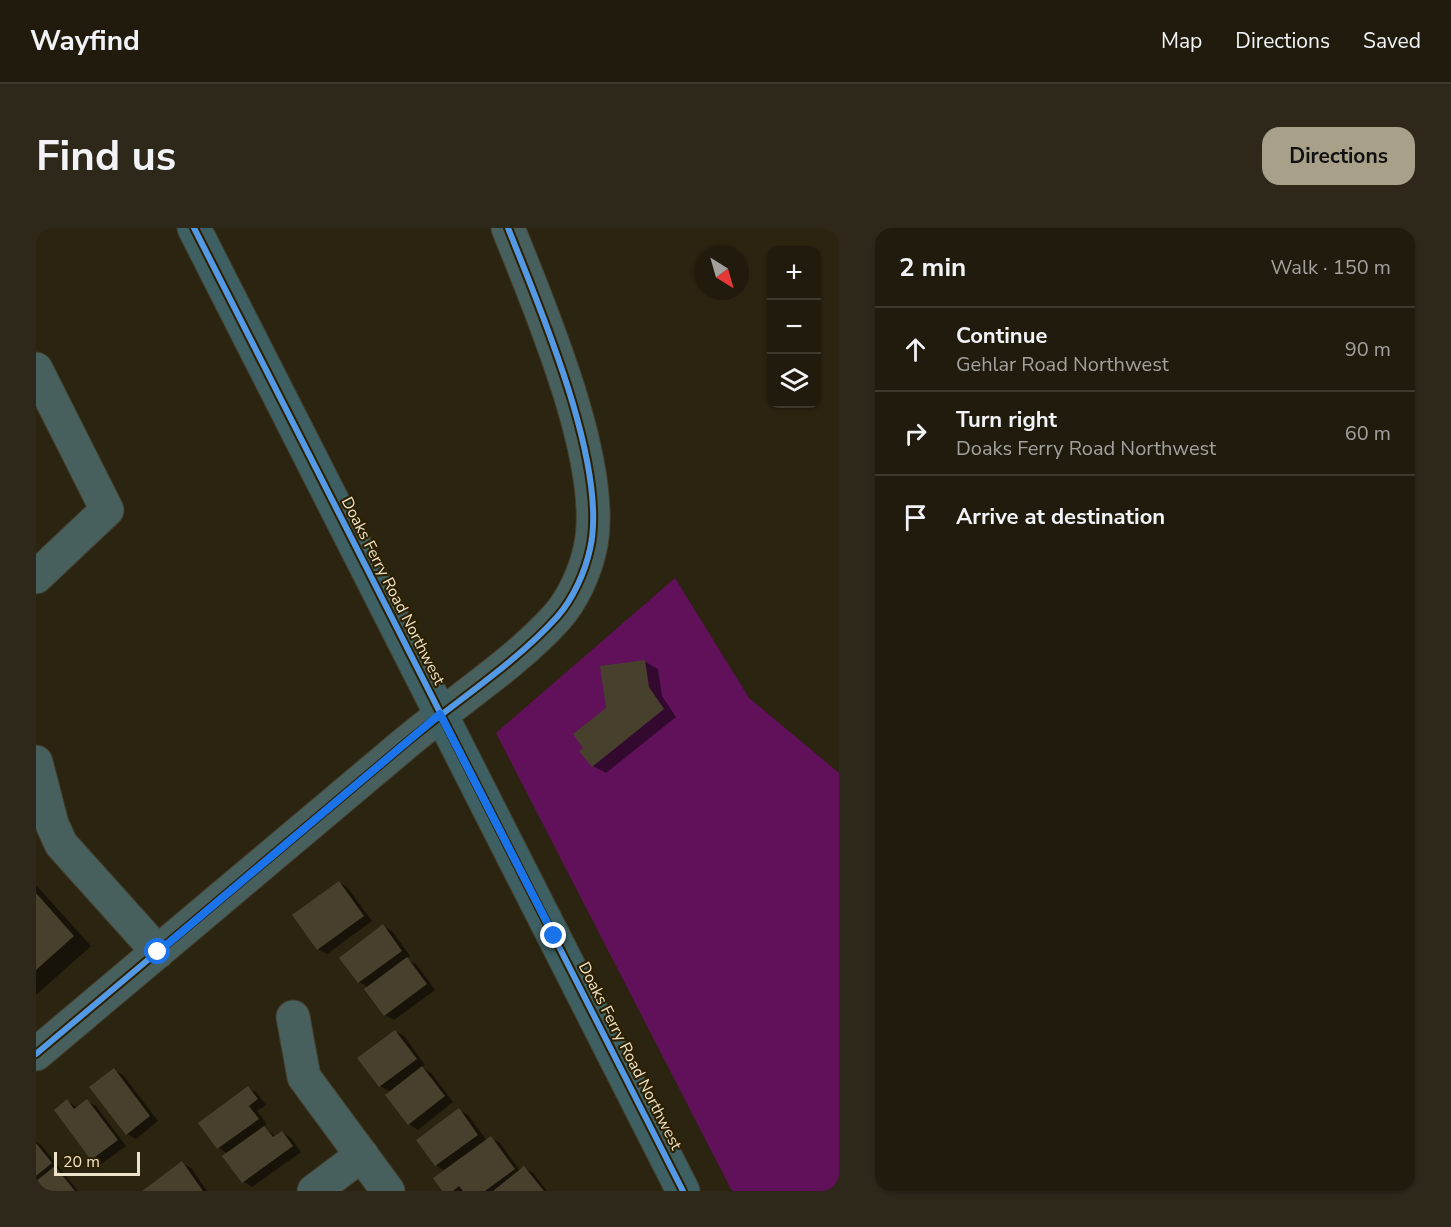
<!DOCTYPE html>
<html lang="en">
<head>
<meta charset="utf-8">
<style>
	:root { --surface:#201b0c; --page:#2d281a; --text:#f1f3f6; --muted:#a2a19d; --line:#3d392d; --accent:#a9a089 }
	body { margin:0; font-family:"Nunito Sans",sans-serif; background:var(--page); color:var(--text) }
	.controls { position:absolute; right:18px; top:18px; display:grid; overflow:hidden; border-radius:12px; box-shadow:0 2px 4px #0004 }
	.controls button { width:54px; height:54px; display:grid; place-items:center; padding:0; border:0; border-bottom:2px solid var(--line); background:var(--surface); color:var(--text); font:30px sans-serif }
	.compass { position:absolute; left:659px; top:18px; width:54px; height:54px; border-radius:50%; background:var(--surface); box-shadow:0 2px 4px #0004; rotate:143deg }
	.scale { position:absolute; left:18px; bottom:15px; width:86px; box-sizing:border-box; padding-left:6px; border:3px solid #ede3ca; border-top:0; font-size:16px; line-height:21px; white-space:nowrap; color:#ede3ca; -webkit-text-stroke:4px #2d2000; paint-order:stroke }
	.stop { position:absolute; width:18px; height:18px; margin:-14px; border:4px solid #1a73e8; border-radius:50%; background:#fff }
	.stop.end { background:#1a73e8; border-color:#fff; box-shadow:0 2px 6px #0008 }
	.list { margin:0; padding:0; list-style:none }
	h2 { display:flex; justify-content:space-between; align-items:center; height:78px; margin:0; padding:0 24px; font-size:26px }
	h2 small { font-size:20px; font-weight:400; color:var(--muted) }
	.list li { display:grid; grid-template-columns:39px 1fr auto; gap:18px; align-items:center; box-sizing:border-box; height:84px; padding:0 24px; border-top:2px solid var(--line) }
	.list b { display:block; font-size:22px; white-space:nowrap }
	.list p { margin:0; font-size:20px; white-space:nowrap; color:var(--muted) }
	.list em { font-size:20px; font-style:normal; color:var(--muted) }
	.icon { flex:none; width:33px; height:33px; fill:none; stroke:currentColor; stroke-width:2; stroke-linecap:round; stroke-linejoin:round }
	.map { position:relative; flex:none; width:803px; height:963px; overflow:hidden; border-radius:18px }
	header { display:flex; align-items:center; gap:36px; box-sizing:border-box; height:84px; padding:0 30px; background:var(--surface); border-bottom:2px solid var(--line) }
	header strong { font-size:28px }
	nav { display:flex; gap:33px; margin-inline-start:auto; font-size:21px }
	.intro { display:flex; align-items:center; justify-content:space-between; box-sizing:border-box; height:144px; padding:0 36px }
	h1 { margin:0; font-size:42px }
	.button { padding:15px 27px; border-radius:18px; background:var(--accent); color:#111; font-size:21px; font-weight:700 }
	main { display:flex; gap:36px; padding:0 36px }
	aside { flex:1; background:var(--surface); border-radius:18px; box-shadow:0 2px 4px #0004 }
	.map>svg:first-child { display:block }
	.green { fill:#60115a }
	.shadow { fill:#0007 }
	.building { fill:#47402d }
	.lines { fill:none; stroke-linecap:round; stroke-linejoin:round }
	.minor-casing { stroke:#443e2d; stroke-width:35 }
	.major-casing { stroke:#443e2d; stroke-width:35 }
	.minor { stroke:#475f5d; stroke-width:33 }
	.major { stroke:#3e6062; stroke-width:33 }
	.cycleway-casing { stroke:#2d2000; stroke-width:10 }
	.cycleway { stroke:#5399e6; stroke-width:6 }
	.route { stroke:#1a73e8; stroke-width:8 }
	.labels { text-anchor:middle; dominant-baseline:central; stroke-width:4.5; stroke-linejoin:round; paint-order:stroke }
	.street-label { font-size:16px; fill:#ede3ca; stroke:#2d2000 }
</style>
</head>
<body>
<header>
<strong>Wayfind</strong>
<nav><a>Map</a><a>Directions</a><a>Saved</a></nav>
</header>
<div class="intro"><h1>Find us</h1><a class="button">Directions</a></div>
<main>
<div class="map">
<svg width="803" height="963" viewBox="0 0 803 963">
	<rect width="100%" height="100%" fill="#2b2410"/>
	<path class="green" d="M639,350L713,470L803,545V963H696L460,505Z"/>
	<path class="shadow" d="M608,433L622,441L626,468L640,489L570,545L557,538L572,480Z
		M303,654L312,660L336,693L291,726L282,721Z
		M0,657L55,718L0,767Z
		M347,698L356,703L374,728L371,731L380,736L399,762L358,792L349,787L332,759L323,754L305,730Z
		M359,803L368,808L389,837L386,839L395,845L417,874L382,902L373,896L351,867L355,864L344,858Z
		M78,842L87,847L122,893L100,911L91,906Z
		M212,860L221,865L230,877L221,883L231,896L227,899L240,909L246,904L255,910L265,924L216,959L207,953L192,926L183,920L164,895Z
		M31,873L42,880L51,873L60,878L90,918L65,936L57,931Z
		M423,882L432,887L451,913L455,910L464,915L484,943L488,940L497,945L511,963H408L409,943L400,937Z
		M0,914L5,917L42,963H0Z
		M146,935L155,940L171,963H108Z"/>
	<path class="building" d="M609,432L613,459L628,481L556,539L543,523L547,520L537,506L570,480L564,438Z
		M303,653L328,688L281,722L256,687Z
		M0,665L38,708L0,742Z
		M347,696L366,723L322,755L303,730Z
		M371,729L391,756L348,788L328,761Z
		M359,802L381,831L343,859L321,830Z
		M386,838L409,868L372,897L349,867Z
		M78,840L114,888L90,907L53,859Z
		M212,858L222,871L213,878L223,891L181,921L162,895Z
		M31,871L38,881L51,871L82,912L55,932L18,882Z
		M423,880L442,907L399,938L380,912Z
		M228,898L237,909L246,903L257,918L206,955L186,928Z
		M455,908L479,941L449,963H427L423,958L417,963H406L397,950Z
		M0,915L16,935L0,948Z
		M146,933L167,963H106Z
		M19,938L39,963H0V953Z
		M488,938L508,963H457Z"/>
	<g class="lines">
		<g class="minor-casing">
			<path id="minor" d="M0,141L71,282L0,349
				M0,534L16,596L25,616L122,724
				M257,789L268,849L352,963
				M0,826C122,724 243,621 365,519C414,477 478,437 521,389C537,371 549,344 554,321C573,239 503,78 472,0
				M278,963L326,927"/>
		</g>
		<g class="major-casing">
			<path id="major" d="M158,0L647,963"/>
		</g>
		<use href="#minor" class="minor"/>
		<use href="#major" class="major"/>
		<g class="cycleway-casing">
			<path id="cycleway" d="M158,0L647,963
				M0,826C122,724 243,621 365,519C414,477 478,437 521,389C537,371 549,344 554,321C573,239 503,78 472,0"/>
		</g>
		<use href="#cycleway" class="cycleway"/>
	</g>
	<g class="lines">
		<path class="route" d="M122,724L404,486L518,708"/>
	</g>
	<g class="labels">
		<g class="street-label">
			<text transform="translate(357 363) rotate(63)">Doaks Ferry Road Northwest</text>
			<text transform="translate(594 828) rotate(63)">Doaks Ferry Road Northwest</text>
		</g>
	</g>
</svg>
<div class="controls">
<button>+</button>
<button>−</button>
<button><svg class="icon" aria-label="layers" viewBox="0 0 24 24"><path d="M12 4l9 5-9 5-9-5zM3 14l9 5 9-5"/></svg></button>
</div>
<svg class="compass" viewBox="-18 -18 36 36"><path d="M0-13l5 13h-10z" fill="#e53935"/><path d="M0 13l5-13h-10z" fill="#a2a19d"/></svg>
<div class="scale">20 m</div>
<div class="stop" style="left:122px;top:724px"></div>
<div class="stop end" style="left:518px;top:708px"></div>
</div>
<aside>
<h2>2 min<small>Walk · 150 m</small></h2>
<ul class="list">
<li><svg class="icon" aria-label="ahead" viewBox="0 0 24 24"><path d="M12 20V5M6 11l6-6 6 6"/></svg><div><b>Continue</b><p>Gehlar Road Northwest</p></div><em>90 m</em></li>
<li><svg class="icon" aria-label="right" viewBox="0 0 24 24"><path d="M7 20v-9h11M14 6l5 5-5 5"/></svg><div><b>Turn right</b><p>Doaks Ferry Road Northwest</p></div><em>60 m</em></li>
<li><svg class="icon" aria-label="arrive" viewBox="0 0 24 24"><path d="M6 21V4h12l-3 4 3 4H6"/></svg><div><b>Arrive at destination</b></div></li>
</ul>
</aside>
</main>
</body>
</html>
